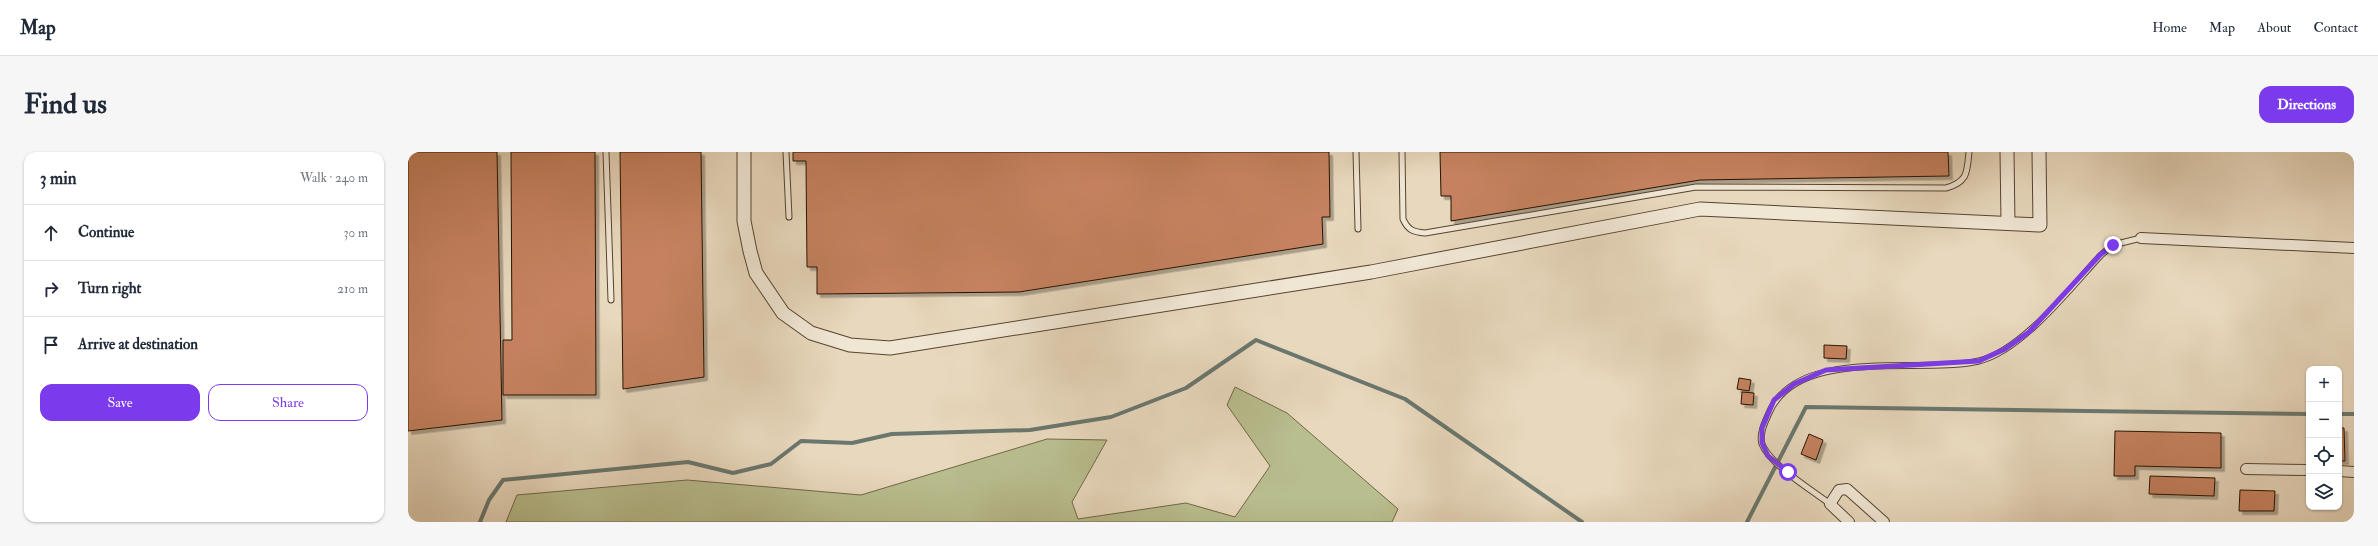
<!DOCTYPE html>
<html lang="en">
<head>
<meta charset="utf-8">
<style>
	:root { --surface:#fff; --page:#f6f6f7; --text:#1f2937; --muted:#747a83; --line:#e0e1e3; --accent:#7c3aed }
	body { margin:0; font-family:"IM FELL Double Pica",serif; background:var(--page); color:var(--text) }
	.controls { position:absolute; right:12px; bottom:12px; display:grid; overflow:hidden; border-radius:8px; box-shadow:0 1px 3px #0004 }
	.controls button { width:36px; height:36px; display:grid; place-items:center; padding:0; border:0; border-bottom:1px solid var(--line); background:var(--surface); color:var(--text); font:20px sans-serif }
	.stop { position:absolute; width:12px; height:12px; margin:-9px; border:3px solid #7c3aed; border-radius:50%; background:#fff }
	.stop.end { background:#7c3aed; border-color:#fff; box-shadow:0 1px 4px #0008 }
	.list { margin:0; padding:0; list-style:none }
	h2 { display:flex; justify-content:space-between; align-items:center; height:52px; margin:0; padding:0 16px; font-size:17px }
	h2 small { font-size:13px; font-weight:400; color:var(--muted) }
	.list li { display:grid; grid-template-columns:26px 1fr auto; gap:12px; align-items:center; box-sizing:border-box; height:56px; padding:0 16px; border-top:1px solid var(--line) }
	.list b { display:block; font-size:15px; white-space:nowrap }
	.list em { font-size:13px; font-style:normal; color:var(--muted) }
	.actions { display:flex; gap:8px; padding:12px 16px }
	.actions a { flex:1; padding:9px 0; border:1px solid var(--accent); border-radius:12px; text-align:center; font-size:14px; color:var(--accent) }
	.actions .main { background:var(--accent); color:#fff }
	.icon { flex:none; width:22px; height:22px; fill:none; stroke:currentColor; stroke-width:2; stroke-linecap:round; stroke-linejoin:round }
	.map { position:relative; flex:none; width:1946px; height:370px; overflow:hidden; border-radius:12px }
	header { display:flex; align-items:center; gap:24px; box-sizing:border-box; height:56px; padding:0 20px; background:var(--surface); border-bottom:1px solid var(--line) }
	header strong { font-size:19px }
	nav { display:flex; gap:22px; margin-inline-start:auto; font-size:14px }
	.intro { display:flex; align-items:center; justify-content:space-between; box-sizing:border-box; height:96px; padding:0 24px }
	h1 { margin:0; font-size:28px }
	.button { padding:10px 18px; border-radius:12px; background:var(--accent); color:#fff; font-size:14px; font-weight:700 }
	main { display:flex; gap:24px; padding:0 24px }
	aside { flex:1; background:var(--surface); border-radius:12px; box-shadow:0 1px 3px #0004 }
	.map>svg:first-child { display:block }
	.green { fill:#b9be8f; stroke:#706848 }
	.lines { fill:none; stroke-linecap:round; stroke-linejoin:round }
	.stream { stroke:#6a776e; stroke-width:4 }
	.building { fill:#c68260; stroke:#261301; filter:url(#shadow) }
	.service-casing { stroke:#564430; stroke-width:7 }
	.minor-casing { stroke:#564430; stroke-width:12 }
	.tertiary-casing { stroke:#564430; stroke-width:15 }
	.service { stroke:#f0e6d4; stroke-width:5 }
	.minor { stroke:#f0e6d4; stroke-width:10 }
	.tertiary { stroke:#f0e6d4; stroke-width:13 }
	.route { stroke:#7c3aed; stroke-width:5 }
</style>
</head>
<body>
<header>
<strong>Map</strong>
<nav><a>Home</a><a>Map</a><a>About</a><a>Contact</a></nav>
</header>
<div class="intro"><h1>Find us</h1><a class="button">Directions</a></div>
<main>
<aside>
<h2>3 min<small>Walk · 240 m</small></h2>
<ul class="list">
<li><svg class="icon" aria-label="ahead" viewBox="0 0 24 24"><path d="M12 20V5M6 11l6-6 6 6"/></svg><div><b>Continue</b></div><em>30 m</em></li>
<li><svg class="icon" aria-label="right" viewBox="0 0 24 24"><path d="M7 20v-9h11M14 6l5 5-5 5"/></svg><div><b>Turn right</b></div><em>210 m</em></li>
<li><svg class="icon" aria-label="arrive" viewBox="0 0 24 24"><path d="M6 21V4h12l-3 4 3 4H6"/></svg><div><b>Arrive at destination</b></div></li>
</ul>
<div class="actions"><a class="main">Save</a><a>Share</a></div>
</aside>
<div class="map">
<svg width="1946" height="370" viewBox="0 0 1946 370">
	<defs>
		<filter id="shadow"><feDropShadow dx="3.5" dy="3.5" stdDeviation="0" flood-color="#0004"/></filter>
	</defs>
	<rect width="100%" height="100%" fill="#e8d8bd"/>
	<filter id="stains"><feTurbulence type="fractalNoise" baseFrequency=".005" numOctaves="4"/><feColorMatrix values="0 0 0 0 .2 0 0 0 0 .09 0 0 0 0 .02 0 0 0 .5 -.17"/></filter>
	<radialGradient id="worn" r=".72"><stop offset=".6" stop-color="#630" stop-opacity="0"/><stop offset="1" stop-color="#630" stop-opacity=".3"/></radialGradient>
	<path class="green" d="M827,235L879,261L990,357L984,370H98L109,343L279,328L453,343L639,287L699,288L664,350L670,367L778,351L827,365L862,314L819,253Z"/>
	<g class="lines">
		<path class="stream" d="M1931,262H1946
			M72,370L81,348L95,328L280,310L325,321L363,312L393,289L444,291L484,282L622,278L703,265L778,236L848,188L997,247L1174,370
			M1339,370L1398,255L1901,262"/>
	</g>
	<path class="building" d="M0,0H89L94,268L0,279Z
		M103,0H187L188,243H95V188H104Z
		M212,0H293L296,225L215,237Z
		M385,0H921L922,65H914L915,92L611,140L409,142V115H399L398,9H385Z
		M1032,0H1540L1541,24L1292,28L1043,69V44H1033Z
		M1416,193L1439,194L1438,207L1416,206Z
		M1331,226L1343,228L1341,239L1329,237Z
		M1334,240L1346,241L1345,253L1333,252Z
		M1931,276H1936L1937,309H1931Z
		M1707,279L1813,281V316L1727,314V324H1706Z
		M1401,282L1415,288L1408,308L1393,302Z
		M1742,324L1807,326L1806,344L1741,342Z
		M1832,338L1867,339L1866,359H1831Z"/>
	<g class="lines">
		<g class="service-casing">
			<path id="service" d="M198,0L203,148
				M378,0L381,65
				M948,0L950,77
				M994,0L995,67C1000,78 1005,80 1017,81L1288,35L1538,36C1560,30 1559,20 1561,0
				M1422,352C1404,338 1362,313 1354,292C1351,282 1357,270 1361,261C1390,193 1513,223 1571,209C1615,198 1662,136 1693,103L1705,93L1733,86"/>
		</g>
		<g class="minor-casing">
			<path id="minor" d="M1733,86L1946,96
				M1838,317L1901,318
				M1931,319L1946,320
				M1441,370L1422,352L1431,338L1439,337L1476,370"/>
		</g>
		<g class="tertiary-casing">
			<path id="tertiary" d="M336,0V69L342,99L348,121L375,161L403,181L442,193L482,196L963,120L1292,57L1632,73L1631,0
				M1599,0L1600,71"/>
		</g>
		<use href="#service" class="service"/>
		<use href="#minor" class="minor"/>
		<use href="#tertiary" class="tertiary"/>
	</g>
	<g class="lines">
		<path class="route" d="M1380,320L1360,304L1354,291V276L1366,248L1386,232L1418,218L1571,209L1597,197L1621,180L1692,103L1705,93"/>
	</g>
	<rect width="100%" height="100%" filter="url(#stains)"/>
	<rect width="100%" height="100%" fill="url(#worn)"/>
</svg>
<div class="controls">
<button>+</button>
<button>−</button>
<button><svg class="icon" aria-label="locate" viewBox="0 0 24 24"><circle cx="12" cy="12" r="6"/><path d="M12 2v4M12 18v4M2 12h4M18 12h4"/></svg></button>
<button><svg class="icon" aria-label="layers" viewBox="0 0 24 24"><path d="M12 4l9 5-9 5-9-5zM3 14l9 5 9-5"/></svg></button>
</div>
<div class="stop" style="left:1380px;top:320px"></div>
<div class="stop end" style="left:1705px;top:93px"></div>
</div>
</main>
</body>
</html>
